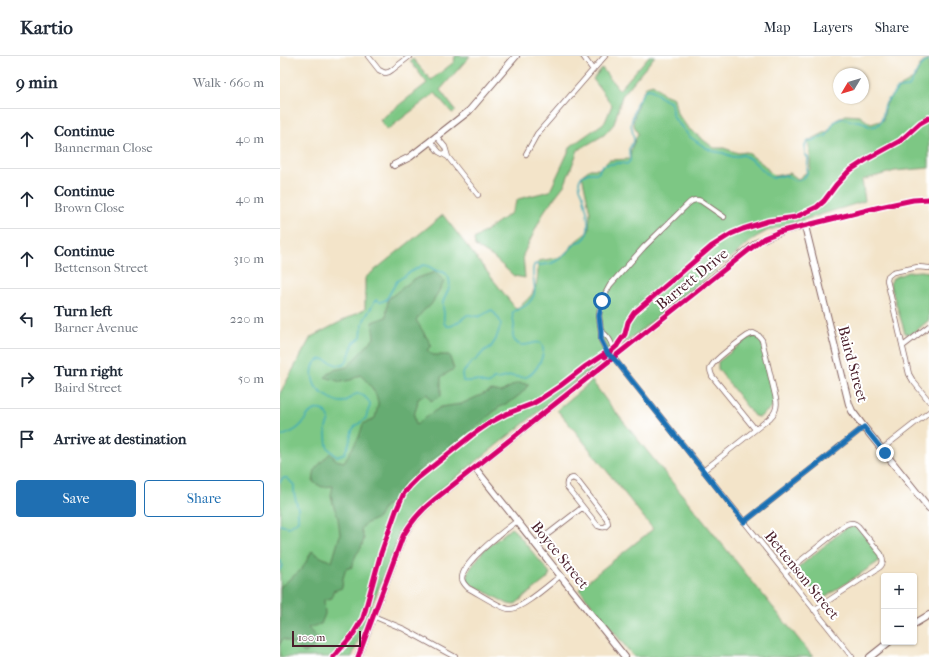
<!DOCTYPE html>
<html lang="en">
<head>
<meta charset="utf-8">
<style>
	:root { --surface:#fff; --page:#f6f6f7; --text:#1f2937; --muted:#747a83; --line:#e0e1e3; --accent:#1f6fb2 }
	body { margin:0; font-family:"IM FELL French Canon",serif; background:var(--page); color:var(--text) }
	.controls { position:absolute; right:12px; bottom:12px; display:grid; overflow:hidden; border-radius:4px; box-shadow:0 1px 3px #0004 }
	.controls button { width:36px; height:36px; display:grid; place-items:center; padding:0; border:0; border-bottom:1px solid var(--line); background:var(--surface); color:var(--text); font:20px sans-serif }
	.compass { position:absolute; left:553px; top:12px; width:36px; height:36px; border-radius:50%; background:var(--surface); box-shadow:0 1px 3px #0004; rotate:232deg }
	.scale { position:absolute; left:12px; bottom:10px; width:69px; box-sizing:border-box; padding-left:4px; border:2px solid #4a1f2b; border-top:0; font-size:11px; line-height:14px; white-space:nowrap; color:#4a1f2b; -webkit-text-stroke:3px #fff; paint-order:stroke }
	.stop { position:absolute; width:12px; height:12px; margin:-9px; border:3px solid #1f6fb2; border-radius:50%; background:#fff }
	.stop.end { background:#1f6fb2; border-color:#fff; box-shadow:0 1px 4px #0008 }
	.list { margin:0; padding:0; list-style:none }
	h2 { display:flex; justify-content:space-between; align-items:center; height:52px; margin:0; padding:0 16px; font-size:17px }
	h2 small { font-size:13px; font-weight:400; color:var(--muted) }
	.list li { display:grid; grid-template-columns:26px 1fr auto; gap:12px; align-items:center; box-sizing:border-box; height:60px; padding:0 16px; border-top:1px solid var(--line) }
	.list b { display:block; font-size:15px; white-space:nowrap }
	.list p { margin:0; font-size:13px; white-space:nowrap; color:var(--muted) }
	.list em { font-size:13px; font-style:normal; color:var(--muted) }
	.actions { display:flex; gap:8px; padding:12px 16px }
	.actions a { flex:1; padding:9px 0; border:1px solid var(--accent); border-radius:4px; text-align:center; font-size:14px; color:var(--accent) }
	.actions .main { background:var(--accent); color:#fff }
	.icon { flex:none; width:22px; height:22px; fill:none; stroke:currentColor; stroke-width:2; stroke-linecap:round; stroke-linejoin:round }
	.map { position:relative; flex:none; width:649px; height:601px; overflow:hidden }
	header { display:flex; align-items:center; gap:24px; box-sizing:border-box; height:56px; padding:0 20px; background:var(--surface); border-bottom:1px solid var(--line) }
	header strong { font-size:19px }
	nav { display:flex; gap:22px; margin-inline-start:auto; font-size:14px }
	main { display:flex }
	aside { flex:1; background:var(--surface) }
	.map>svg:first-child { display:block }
	.green { fill:#7dc784; stroke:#647358 }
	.forest { fill:#66ac72; stroke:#58664e }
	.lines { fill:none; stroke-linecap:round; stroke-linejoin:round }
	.stream { stroke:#3aaab7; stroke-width:1.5 }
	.street-casing { stroke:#856462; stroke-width:6 }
	.secondary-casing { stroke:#856462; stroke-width:8 }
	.street { stroke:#fff; stroke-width:4.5 }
	.secondary { stroke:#fff; stroke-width:6 }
	.cycleway-casing { stroke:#fff; stroke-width:8 }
	.cycleway { stroke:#d6006c; stroke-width:5 }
	.route { stroke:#1f6fb2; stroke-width:5 }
	.labels { text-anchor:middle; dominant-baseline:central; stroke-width:4; stroke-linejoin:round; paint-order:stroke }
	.street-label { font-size:15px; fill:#4a1f2b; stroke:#fff }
</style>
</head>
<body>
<header>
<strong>Kartio</strong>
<nav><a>Map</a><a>Layers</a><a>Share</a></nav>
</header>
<main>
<aside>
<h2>9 min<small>Walk · 660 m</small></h2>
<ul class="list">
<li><svg class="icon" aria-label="ahead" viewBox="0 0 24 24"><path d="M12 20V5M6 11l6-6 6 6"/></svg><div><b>Continue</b><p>Bannerman Close</p></div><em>40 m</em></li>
<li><svg class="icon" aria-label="ahead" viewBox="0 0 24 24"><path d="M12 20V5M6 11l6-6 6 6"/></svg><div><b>Continue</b><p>Brown Close</p></div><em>40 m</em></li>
<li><svg class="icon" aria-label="ahead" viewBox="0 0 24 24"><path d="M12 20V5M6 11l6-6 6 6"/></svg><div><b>Continue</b><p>Bettenson Street</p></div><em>310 m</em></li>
<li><svg class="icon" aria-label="left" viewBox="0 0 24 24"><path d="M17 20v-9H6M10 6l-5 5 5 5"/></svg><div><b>Turn left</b><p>Barner Avenue</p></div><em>220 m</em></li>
<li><svg class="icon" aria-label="right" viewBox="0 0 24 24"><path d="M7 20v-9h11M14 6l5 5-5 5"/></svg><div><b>Turn right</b><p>Baird Street</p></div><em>50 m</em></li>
<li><svg class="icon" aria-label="arrive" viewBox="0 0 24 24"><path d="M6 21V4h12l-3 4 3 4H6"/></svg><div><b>Arrive at destination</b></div></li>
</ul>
<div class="actions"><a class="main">Save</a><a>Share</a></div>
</aside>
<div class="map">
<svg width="649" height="601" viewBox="0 0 649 601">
	<rect width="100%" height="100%" fill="#fff"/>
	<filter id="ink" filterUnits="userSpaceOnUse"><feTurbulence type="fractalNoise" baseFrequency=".025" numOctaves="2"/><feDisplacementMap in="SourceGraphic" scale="8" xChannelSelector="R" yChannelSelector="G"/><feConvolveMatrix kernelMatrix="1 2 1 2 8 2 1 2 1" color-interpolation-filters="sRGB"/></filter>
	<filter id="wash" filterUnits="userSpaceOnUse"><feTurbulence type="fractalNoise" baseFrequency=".012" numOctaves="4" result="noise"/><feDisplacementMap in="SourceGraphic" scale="16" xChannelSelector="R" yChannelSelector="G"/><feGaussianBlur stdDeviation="0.9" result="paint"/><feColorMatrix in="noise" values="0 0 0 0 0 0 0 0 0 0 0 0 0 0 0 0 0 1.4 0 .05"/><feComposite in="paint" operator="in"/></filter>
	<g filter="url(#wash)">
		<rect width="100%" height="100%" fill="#f3e4c9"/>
		<path class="green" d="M175,0H190L160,34L176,55L172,57L155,37L107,74L100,64L147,27L130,5L133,3L151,24L174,6Z
			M369,0H375L342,40L334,68L324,79L298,94L285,128L265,154L243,199L245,222L234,220L213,201L195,190L194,183L231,157L238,143L270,135L291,90L325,66L332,49L313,23L322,12L339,34Z
			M649,2V112L615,115L582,124L585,145L487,175L476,181L413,233L149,443L136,455L128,467L120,480L90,554L72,601H0V337L31,281L85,253V222L163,159L236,253C242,248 251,242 254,234C258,227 258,214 258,205L282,201L296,185L309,175L310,156L302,119L310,113H320L329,104L350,103L351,93L358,78L353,67L358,46L366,30L373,28L384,38L394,42L397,57L408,72L434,92H444L458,97L467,96L484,109L490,116L494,120L510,117L518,123L530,113V96L528,85L548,75L556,64L566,59L580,60L591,68L603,64L606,49L610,41L621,30L635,22L640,9Z
			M641,215L649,216V264L631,279L625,277L610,228L613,222L628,216Z
			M477,280L481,282L496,343L491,352L480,361L474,360L438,313V306L470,281Z
			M312,325L326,344L533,601H354L299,533L320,515L373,473L295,375L277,354Z
			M568,470H576L601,499L598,506L544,542L538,540L517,515L519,511Z
			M231,472L235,475L270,517L267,523L234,549L228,548L187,526L188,516L203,495Z"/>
		<path class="forest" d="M156,216L164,226L151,249L143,255L136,264L152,290L147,294L153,299H169L174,313L161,321V340L151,345L147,338L138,343L137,350L134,359L136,369L147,360L161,351L181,348L212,334L221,336L237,327L249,328L242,337L233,344L218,352L203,365L166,394L133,419L124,428L119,438L111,447L104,451L98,462L85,468L81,473L84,483L81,492L76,499L72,511L66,513L63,522L62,532L53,535L52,542L44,544L45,558L41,568L28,572L38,583L33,592L24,597L16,589L3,583L0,588V531L22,513L32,495L41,501L52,506L60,479L58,462L53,448L51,439L53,430L42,431L33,426L35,413L50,397L56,404L64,406L79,381L83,368L95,362C96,357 98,351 98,346C96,335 88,326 80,319L71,324L61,326L45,321L53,314L67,311L94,282L92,266L106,261L108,243L134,223Z"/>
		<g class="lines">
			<path class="stream" d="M0,380C7,379 17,374 22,368C26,363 27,357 34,354C41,352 49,356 49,364C48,367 46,370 46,373C46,378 46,388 48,392C50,394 55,399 57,401L64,398C66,394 69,389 70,384C71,380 71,376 73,373C76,368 81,367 85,363C87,361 87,357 88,355C89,352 90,351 90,349C90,346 87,343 85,341C74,331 70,347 61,346C57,346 50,342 47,340C43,338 40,336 37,333C31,324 29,304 43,303C58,309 64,316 70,297C71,294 72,290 74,287C76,285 79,283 81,281L82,272L84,264L95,245L97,244L100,246L106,244L117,225L129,217L143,209C149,209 152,213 157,215C160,216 164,215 166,218C167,218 169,222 169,223C172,232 165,238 163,246C162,251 164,254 164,258C161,281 179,266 187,259C192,258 195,262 200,260C205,259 207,255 212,254L219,263L221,268L216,283L211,291L204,295L197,303L191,307L182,318L183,325C188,326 192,324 196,325C203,325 209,332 213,323C216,323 219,323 222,322C225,322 228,320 231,320C236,320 241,322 246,321C255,318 264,302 263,293C261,277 244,297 235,285C234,284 233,282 233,280C232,276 235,272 234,268C234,264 231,259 233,256C235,254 237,254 239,253C245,251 251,246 254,239C257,230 250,218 254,209L256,208L259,209L270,208L280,203L297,186L302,185L306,181L308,173V166L307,156L303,139L300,132L299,125L302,120L308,117H318L319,116L320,112L323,109L340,107L347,108L350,105L349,93L354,84L351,68L356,48L365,34C373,31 377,39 383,43C385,44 388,45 390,46C394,51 390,56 393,61L410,81L423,90L432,95L443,97L453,101L463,99L472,104L490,121L493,122L505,119C514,124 515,127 524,122L527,117L528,102L525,98V90L527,86L546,80L555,65L563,62L571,65H580L590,71L596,70L599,68L602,63L605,48L618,32L629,31C635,20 638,10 649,3
				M0,426C2,423 3,421 7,422L14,429V437L18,453V465L9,471L0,469
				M0,504L2,509L0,514"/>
		</g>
	</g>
	<g filter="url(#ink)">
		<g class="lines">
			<g class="street-casing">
				<path id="street" d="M88,0L99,14L105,17L109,16L112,14L130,0
					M303,0L313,14
					M156,80L165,91L168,101L198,139
					M150,85L159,96L168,101
					M246,98L257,78L325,0
					M444,161L421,145C416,143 412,144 408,148L364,191L330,229L324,240L320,252L319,260L321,275V284L328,298L333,301L337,306L572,601
					M525,170L600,151L633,144L649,143
					M649,212L638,211L613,216L608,220L607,224L629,318L633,325L649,345
					M321,275C331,282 334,290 333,301
					M623,290L649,270
					M602,393L649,356
					M423,415L490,362C495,357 498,351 496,343L482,284L479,280L473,277L467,280C460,285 434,303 431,311C429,314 431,316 432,320L475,373
					M293,422L297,424L327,463L328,468C325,472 323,472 318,470L287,431C286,426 288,423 293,422Z
					M237,465C224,475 182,506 182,522C182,526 185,529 188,532C198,537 220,552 229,553C240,555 271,527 280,520
					M464,466L584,371
					M255,488L303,451
					M505,517L565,469C570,466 574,466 578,470L601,498C603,503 604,507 600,511L534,554
					M93,560L124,573L175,601"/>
			</g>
			<g class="secondary-casing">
				<path id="secondary" d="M114,109L130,101L189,55L236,0
					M195,412L345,601
					M634,568L649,559
					M78,601L123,480C131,466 141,454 154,444L478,186C492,177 508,173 525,170L569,348L572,355L584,371L649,452
					M590,601L609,586"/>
			</g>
			<use href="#street" class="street"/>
			<use href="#secondary" class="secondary"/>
			<g class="cycleway-casing">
				<path id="cycleway" d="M328,298L337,290L338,288L345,278L348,266L354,257L432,190L451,178L463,173L488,165L516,161L537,151L544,145L556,129L569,115L589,102L620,85L640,67L649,62
					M53,601L72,580L83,562L101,497L116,455L124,437L130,430L138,422L192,379L211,366L226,358L252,348L259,344L280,330L306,310L324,298L325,301
					M78,601L123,480C131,466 141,454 154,444L484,182L499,176L600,151L633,144L649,143"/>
			</g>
			<use href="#cycleway" class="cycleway"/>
		</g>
	</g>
	<g class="lines" filter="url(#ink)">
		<path class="route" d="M322,245L319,260L321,275V284L328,298L333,302L337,306L464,466L584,371L605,397"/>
	</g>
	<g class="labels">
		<g class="street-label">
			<text transform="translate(412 223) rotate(-39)">Barrett Drive</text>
			<text transform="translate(573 308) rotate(75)">Baird Street</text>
			<text transform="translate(280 499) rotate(51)">Boyce Street</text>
			<text transform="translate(522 519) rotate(51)">Bettenson Street</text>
		</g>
	</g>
</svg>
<div class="controls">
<button>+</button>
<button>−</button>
</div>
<svg class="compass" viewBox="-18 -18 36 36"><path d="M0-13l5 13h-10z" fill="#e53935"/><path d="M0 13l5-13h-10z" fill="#747a83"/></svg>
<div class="scale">100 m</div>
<div class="stop" style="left:322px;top:245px"></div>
<div class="stop end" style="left:605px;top:397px"></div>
</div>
</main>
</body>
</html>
